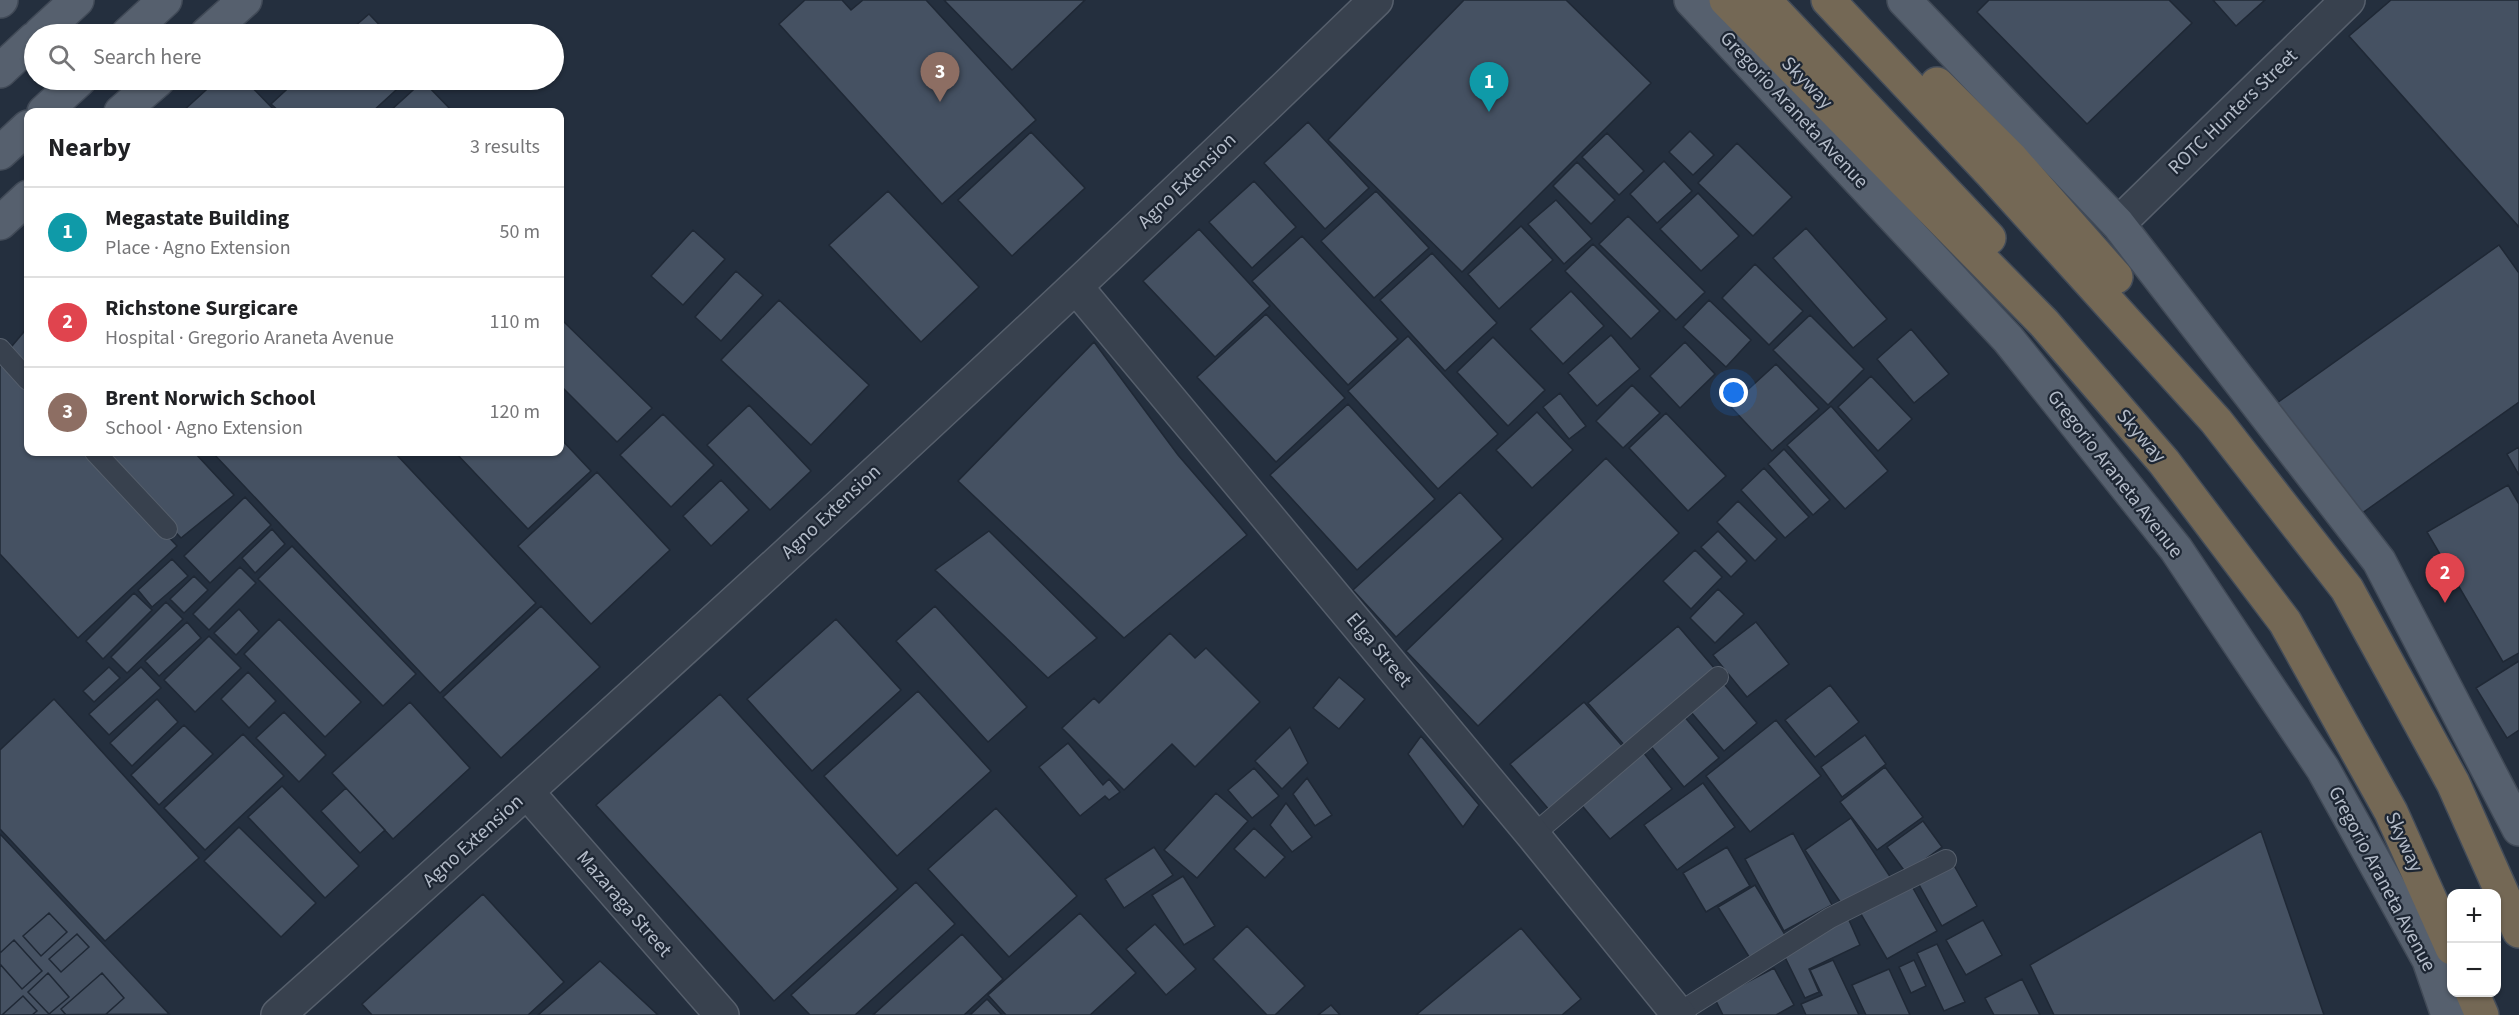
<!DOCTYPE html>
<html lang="en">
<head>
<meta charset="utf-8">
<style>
	:root { --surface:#fff; --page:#f6f6f6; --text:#202124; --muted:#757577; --line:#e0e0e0; --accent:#ea580c }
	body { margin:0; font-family:"Source Sans 3",sans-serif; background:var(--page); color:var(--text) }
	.controls { position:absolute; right:18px; bottom:18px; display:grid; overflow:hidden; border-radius:12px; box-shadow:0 2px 4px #0004 }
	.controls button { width:54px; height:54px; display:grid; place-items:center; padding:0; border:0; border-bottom:2px solid var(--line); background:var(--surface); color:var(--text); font:30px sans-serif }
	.you { position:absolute; left:1734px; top:393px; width:21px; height:21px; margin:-15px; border:4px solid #fff; border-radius:50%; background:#1a73e8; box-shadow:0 0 0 9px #1a73e833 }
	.badge { display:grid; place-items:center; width:39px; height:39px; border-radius:50%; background:var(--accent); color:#fff; font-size:20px; font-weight:700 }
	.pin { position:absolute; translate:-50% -50px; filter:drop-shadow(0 2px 3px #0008) }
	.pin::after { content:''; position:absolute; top:32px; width:21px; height:18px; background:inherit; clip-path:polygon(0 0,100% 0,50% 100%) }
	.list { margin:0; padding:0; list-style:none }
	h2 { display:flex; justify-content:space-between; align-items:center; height:78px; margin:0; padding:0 24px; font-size:26px }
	h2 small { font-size:20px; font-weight:400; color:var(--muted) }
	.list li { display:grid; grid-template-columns:39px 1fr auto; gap:18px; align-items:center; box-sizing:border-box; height:90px; padding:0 24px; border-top:2px solid var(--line) }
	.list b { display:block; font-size:22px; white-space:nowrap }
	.list p { margin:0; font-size:20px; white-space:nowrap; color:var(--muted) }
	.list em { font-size:20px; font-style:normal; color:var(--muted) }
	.icon { flex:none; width:33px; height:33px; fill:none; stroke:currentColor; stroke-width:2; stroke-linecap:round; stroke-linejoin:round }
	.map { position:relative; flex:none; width:2519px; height:1015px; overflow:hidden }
	.search { position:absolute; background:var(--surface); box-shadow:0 2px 4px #0004; left:24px; top:24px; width:540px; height:66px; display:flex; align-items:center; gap:15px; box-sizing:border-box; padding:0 21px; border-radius:33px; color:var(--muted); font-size:22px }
	.panel { position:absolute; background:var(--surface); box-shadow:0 2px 4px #0004; left:24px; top:108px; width:540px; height:348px; border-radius:12px }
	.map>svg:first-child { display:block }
	.building { fill:#455162; stroke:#1f2835; stroke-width:1.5 }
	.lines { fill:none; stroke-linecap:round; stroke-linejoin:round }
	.service-casing { stroke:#565f6c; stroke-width:22 }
	.minor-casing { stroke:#565f6c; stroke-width:36 }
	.primary-casing { stroke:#414a57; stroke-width:36 }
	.motorway-casing { stroke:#434c59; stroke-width:36 }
	.service { stroke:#38414e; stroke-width:20 }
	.minor { stroke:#38414e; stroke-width:33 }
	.primary { stroke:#56606e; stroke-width:33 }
	.motorway { stroke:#746855; stroke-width:33 }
	.labels { text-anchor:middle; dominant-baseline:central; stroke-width:4.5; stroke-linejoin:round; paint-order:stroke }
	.street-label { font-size:20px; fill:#b4bcc9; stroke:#1d2633 }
</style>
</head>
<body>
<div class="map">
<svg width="2519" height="1015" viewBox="0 0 2519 1015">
	<rect width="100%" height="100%" fill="#242f3e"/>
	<path class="building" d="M805,0H842L851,10L863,0H926L1036,120L942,204L779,24Z
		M944,0H1085L1012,70Z
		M1464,0H1566L1651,83L1462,272L1328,140Z
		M1989,0H2169L2192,23L2087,124L1977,12Z
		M2213,0H2265L2236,26Z
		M2391,0H2519V227L2349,36Z
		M369,14L388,34H346Z
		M217,80H245L276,112H182Z
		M297,80H407L372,112H280L271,104Z
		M423,81L453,112H389Z
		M1308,122L1369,188L1325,229L1264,163Z
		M1690,131L1714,155L1693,175L1669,152Z
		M1031,132L1085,188L1012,256L958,200Z
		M1607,133L1644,171L1619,195L1582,157Z
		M1737,143L1792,197L1753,236L1698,183Z
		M1664,161L1692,191L1657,223L1630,194Z
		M1577,162L1615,200L1591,224L1553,186Z
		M1254,181L1296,227L1252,268L1209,222Z
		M888,191L979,287L921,342L829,245Z
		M1376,191L1429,248L1374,298L1321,241Z
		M1698,193L1739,236L1701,271L1660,229Z
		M1556,200L1592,239L1564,264L1528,224Z
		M1628,216L1705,292L1676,320L1599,244Z
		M1521,226L1553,260L1499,309L1468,274Z
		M1806,228L1887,319L1853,348L1773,258Z
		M1199,229L1270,306L1215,357L1143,281Z
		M693,230L725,259L683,305L651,276Z
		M1302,236L1398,339L1348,385L1252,281Z
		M1593,244L1660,311L1631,339L1565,271Z
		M2499,245L2519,273V402L2351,521L2270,408Z
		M1432,253L1497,323L1445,371L1380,300Z
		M1755,264L1803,311L1769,345L1722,298Z
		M736,271L763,295L721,341L695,317Z
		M1571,291L1604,326L1563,364L1530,329Z
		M779,300L869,385L811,445L721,360Z
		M1709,300L1751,340L1726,367L1683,327Z
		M1266,314L1345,398L1276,462L1197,377Z
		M1810,315L1864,369L1828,405L1773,350Z
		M563,321L652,408L617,442L560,385V325Z
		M28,327V375L7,352Z
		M1911,329L1949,374L1914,403L1877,359Z
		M1611,335L1640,369L1597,406L1568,373Z
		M1408,336L1498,434L1438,489L1348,391Z
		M1493,337L1545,390L1508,426L1457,372Z
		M1094,342L1178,455L1247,535L1124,638L958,481Z
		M1685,342L1715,374L1680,408L1650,376Z
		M0,360L28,387V452H89L177,546L78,638L0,554Z
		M1776,364L1819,409L1772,451L1730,406Z
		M1871,376L1912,419L1878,451L1838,407Z
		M1632,385L1660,413L1623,448L1596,421Z
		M1560,393L1586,426L1569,439L1543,407Z
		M1348,404L1435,499L1357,570L1270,475Z
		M749,405L811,471L770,510L707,445Z
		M1831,406L1888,471L1845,509L1787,445Z
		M1537,412L1573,450L1532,488L1496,450Z
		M1666,413L1726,476L1688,511L1629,448Z
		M663,414L714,465L671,507L620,455Z
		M560,438L591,471L528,529L455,452H560Z
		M2519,447V475L2507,454Z
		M1784,449L1830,500L1813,515L1768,464Z
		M100,452H194L234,495L181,538Z
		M212,452H394L536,603L440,693Z
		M1606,458L1679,533L1478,726L1406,651Z
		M1764,468L1809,517L1785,538L1741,490Z
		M597,472L670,550L591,624L518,546Z
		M721,480L749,510L711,546L683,516Z
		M2508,485L2519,504V653L2503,662L2427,532Z
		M1460,492L1503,539L1396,637L1353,590Z
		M245,497L271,525L210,583L184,556Z
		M1738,501L1777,539L1755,561L1717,522Z
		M272,529L285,544L255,573L242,558Z
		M989,531L1097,638L1048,678L935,570Z
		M1718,531L1747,561L1731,577L1701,547Z
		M292,546L416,674L383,706L258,579Z
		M1695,550L1722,577L1691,609L1663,581Z
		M172,559L188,576L152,607L138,590Z
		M240,567L256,583L209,630L193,614Z
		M194,576L208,590L184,613L170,599Z
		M1718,589L1744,614L1715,643L1690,618Z
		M134,593L152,610L103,659L86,641Z
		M166,602L183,619L127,673L111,657Z
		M541,606L600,667L501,758L443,697Z
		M935,606L1027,707L988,742L896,641Z
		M239,609L259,631L236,655L214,633Z
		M279,619L361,702L325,737L244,654Z
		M836,619L901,690L812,771L747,699Z
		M187,622L201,638L159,676L145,661Z
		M1756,622L1789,664L1747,697L1713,655Z
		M1678,626L1715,669L1625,746L1588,703Z
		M1170,633L1195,658L1206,648L1260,702L1195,767L1172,744L1124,790L1062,728L1094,698L1099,703Z
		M209,636L241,668L195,712L164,680Z
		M2519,661V730L2507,738L2476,688Z
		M109,667L120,678L94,702L83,691Z
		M141,667L161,688L109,735L89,714Z
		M248,672L276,701L249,728L221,699Z
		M1339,677L1365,699L1339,729L1313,708Z
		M1724,684L1757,723L1724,751L1691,712Z
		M1830,685L1859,722L1815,757L1785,720Z
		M918,691L991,771L897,856L824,776Z
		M720,694L898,889L774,1001L596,805Z
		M54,699L199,858L105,941L0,829V750Z
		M157,699L178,722L132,766L110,743Z
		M410,702L470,768L393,839L332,773Z
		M1584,702L1625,749L1551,812L1510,764Z
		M284,712L326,755L299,782L256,738Z
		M1683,715L1719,758L1684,787L1649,744Z
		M1776,720L1821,776L1750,832L1706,776Z
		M184,725L213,754L159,805L131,775Z
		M1290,727L1308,763L1282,789L1255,761Z
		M243,734L284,776L205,850L164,808Z
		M1865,735L1886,764L1842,797L1821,767Z
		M1421,736L1479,805L1463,827L1408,754Z
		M1068,743L1103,785L1109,779L1120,792L1109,800L1105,796L1080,816L1039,767Z
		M1643,752L1672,789L1610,839L1579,802Z
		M1885,767L1923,817L1877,850L1840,802Z
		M1254,768L1279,796L1252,818L1228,790Z
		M1307,778L1332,815L1315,826L1293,794Z
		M1703,783L1735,827L1677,870L1644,825Z
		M282,786L359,866L325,898L248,817Z
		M346,788L385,830L360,853L321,811Z
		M1216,793L1248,821L1197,878L1164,850Z
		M1286,803L1312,837L1292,852L1270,825Z
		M996,808L1077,896L1009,957L928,869Z
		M1851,818L1891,878L1845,909L1805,850Z
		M1923,821L1942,847L1906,873L1887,847Z
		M239,827L316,903L281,937L204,861Z
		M1254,828L1285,857L1265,878L1234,849Z
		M2261,831L2324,1015H2054L2030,965Z
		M1793,833L1832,905L1784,931L1745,859Z
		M0,834L169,1014L0,1015Z
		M1154,847L1173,875L1124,908L1105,879Z
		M1727,847L1750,886L1706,912L1683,873Z
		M1952,862L1977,906L1942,926L1917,881Z
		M1183,876L1215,926L1184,945L1152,895Z
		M1909,881L1937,931L1887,959L1858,909Z
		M916,882L955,924L855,1015H810L791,995Z
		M1755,885L1787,938L1751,960L1718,907Z
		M483,894L564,982L528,1015H372L362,1004Z
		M49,913L67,932L41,956L23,936Z
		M1080,913L1136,973L1090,1015H1006L988,995Z
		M1848,918L1860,945L1809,969L1819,992L1805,998L1781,949Z
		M1983,920L2002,955L1966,975L1946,940Z
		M1155,924L1196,969L1166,995L1126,949Z
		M1247,926L1305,986L1275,1015H1267L1213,959Z
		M1521,928L1581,999L1562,1015H1416Z
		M77,934L89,947L61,972L49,959Z
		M962,934L1003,979L964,1015H873Z
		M14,940L42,971L22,989L0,964V953Z
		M1937,944L1965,1002L1944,1011L1917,953Z
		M1833,960L1859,1015H1806L1801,1004L1822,995L1810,970Z
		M1914,960L1926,986L1911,993L1899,967Z
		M600,961L658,1015H538Z
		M1774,968L1794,1005L1776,1015H1723L1715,999Z
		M1889,969L1910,1015H1866L1852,985Z
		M48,973L69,997L49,1014L28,992Z
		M102,973L124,998L105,1015H66L61,1009Z
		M2022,979L2040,1015H1994L1985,998Z
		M23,996L37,1011L32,1015H2Z
		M987,999L1002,1015H970Z
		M1331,1005L1340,1015H1318Z"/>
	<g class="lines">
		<g class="service-casing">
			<path id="service" d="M0,349L28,380
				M95,452L167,529
				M1533,835L1718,677
				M1677,1014L1830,918L1946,860"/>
		</g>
		<g class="minor-casing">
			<path id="minor" d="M2118,224L2348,0
				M1076,287L1533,835L1679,1015
				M527,792L722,1015
				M278,1015C649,683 1018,347 1376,0"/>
		</g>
		<g class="primary-casing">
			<path id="primary" d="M1691,0L2008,339L2176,549L2323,769L2429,960L2448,1015
				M1904,0L2118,224L2379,561L2519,829
				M0,1L1,0
				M40,34L77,0
				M128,34L165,0
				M207,34L245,0
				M0,71L34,39
				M44,112L79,80
				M121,112L158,80
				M0,153L28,127
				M0,223L28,197"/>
		</g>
		<g class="motorway-casing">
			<path id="motorway" d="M1726,0L2044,323L2164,462L2285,622L2391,812L2452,948
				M1764,0L1989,238
				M1828,0L1991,173L2216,421L2347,589L2453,783L2519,931
				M1937,84L2011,158L2116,277
				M2472,992L2482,1015"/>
		</g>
		<use href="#service" class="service"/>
		<use href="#minor" class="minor"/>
		<use href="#primary" class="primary"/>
		<use href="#motorway" class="motorway"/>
	</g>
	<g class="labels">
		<g class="street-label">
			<text transform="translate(1807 83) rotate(46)">Skyway</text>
			<text transform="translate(1794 110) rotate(47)">Gregorio Araneta Avenue</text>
			<text transform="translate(2233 112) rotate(-44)">ROTC Hunters Street</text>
			<text transform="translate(1187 181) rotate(-44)">Agno Extension</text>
			<text transform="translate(2141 436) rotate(49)">Skyway</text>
			<text transform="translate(2115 474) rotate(52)">Gregorio Araneta Avenue</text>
			<text transform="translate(831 512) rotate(-43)">Agno Extension</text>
			<text transform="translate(1379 650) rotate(50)">Elga Street</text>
			<text transform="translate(473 841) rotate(-42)">Agno Extension</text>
			<text transform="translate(2404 842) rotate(65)">Skyway</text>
			<text transform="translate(2382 879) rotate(62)">Gregorio Araneta Avenue</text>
			<text transform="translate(624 904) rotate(49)">Mazaraga Street</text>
		</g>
	</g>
</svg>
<div class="controls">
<button>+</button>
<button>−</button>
</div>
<div class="you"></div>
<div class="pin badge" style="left:1489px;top:112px;background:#0f9aa8">1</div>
<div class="pin badge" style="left:2445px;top:603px;background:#e0444e">2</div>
<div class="pin badge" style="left:940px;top:102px;background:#8d6e63">3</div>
<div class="search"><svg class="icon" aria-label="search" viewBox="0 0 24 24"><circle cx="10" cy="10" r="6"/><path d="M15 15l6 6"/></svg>Search here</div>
<section class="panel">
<h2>Nearby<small>3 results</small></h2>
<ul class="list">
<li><span class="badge" style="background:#0f9aa8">1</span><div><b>Megastate Building</b><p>Place · Agno Extension</p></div><em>50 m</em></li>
<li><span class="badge" style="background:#e0444e">2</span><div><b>Richstone Surgicare</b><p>Hospital · Gregorio Araneta Avenue</p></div><em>110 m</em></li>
<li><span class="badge" style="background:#8d6e63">3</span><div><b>Brent Norwich School</b><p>School · Agno Extension</p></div><em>120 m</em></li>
</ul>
</section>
</div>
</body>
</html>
